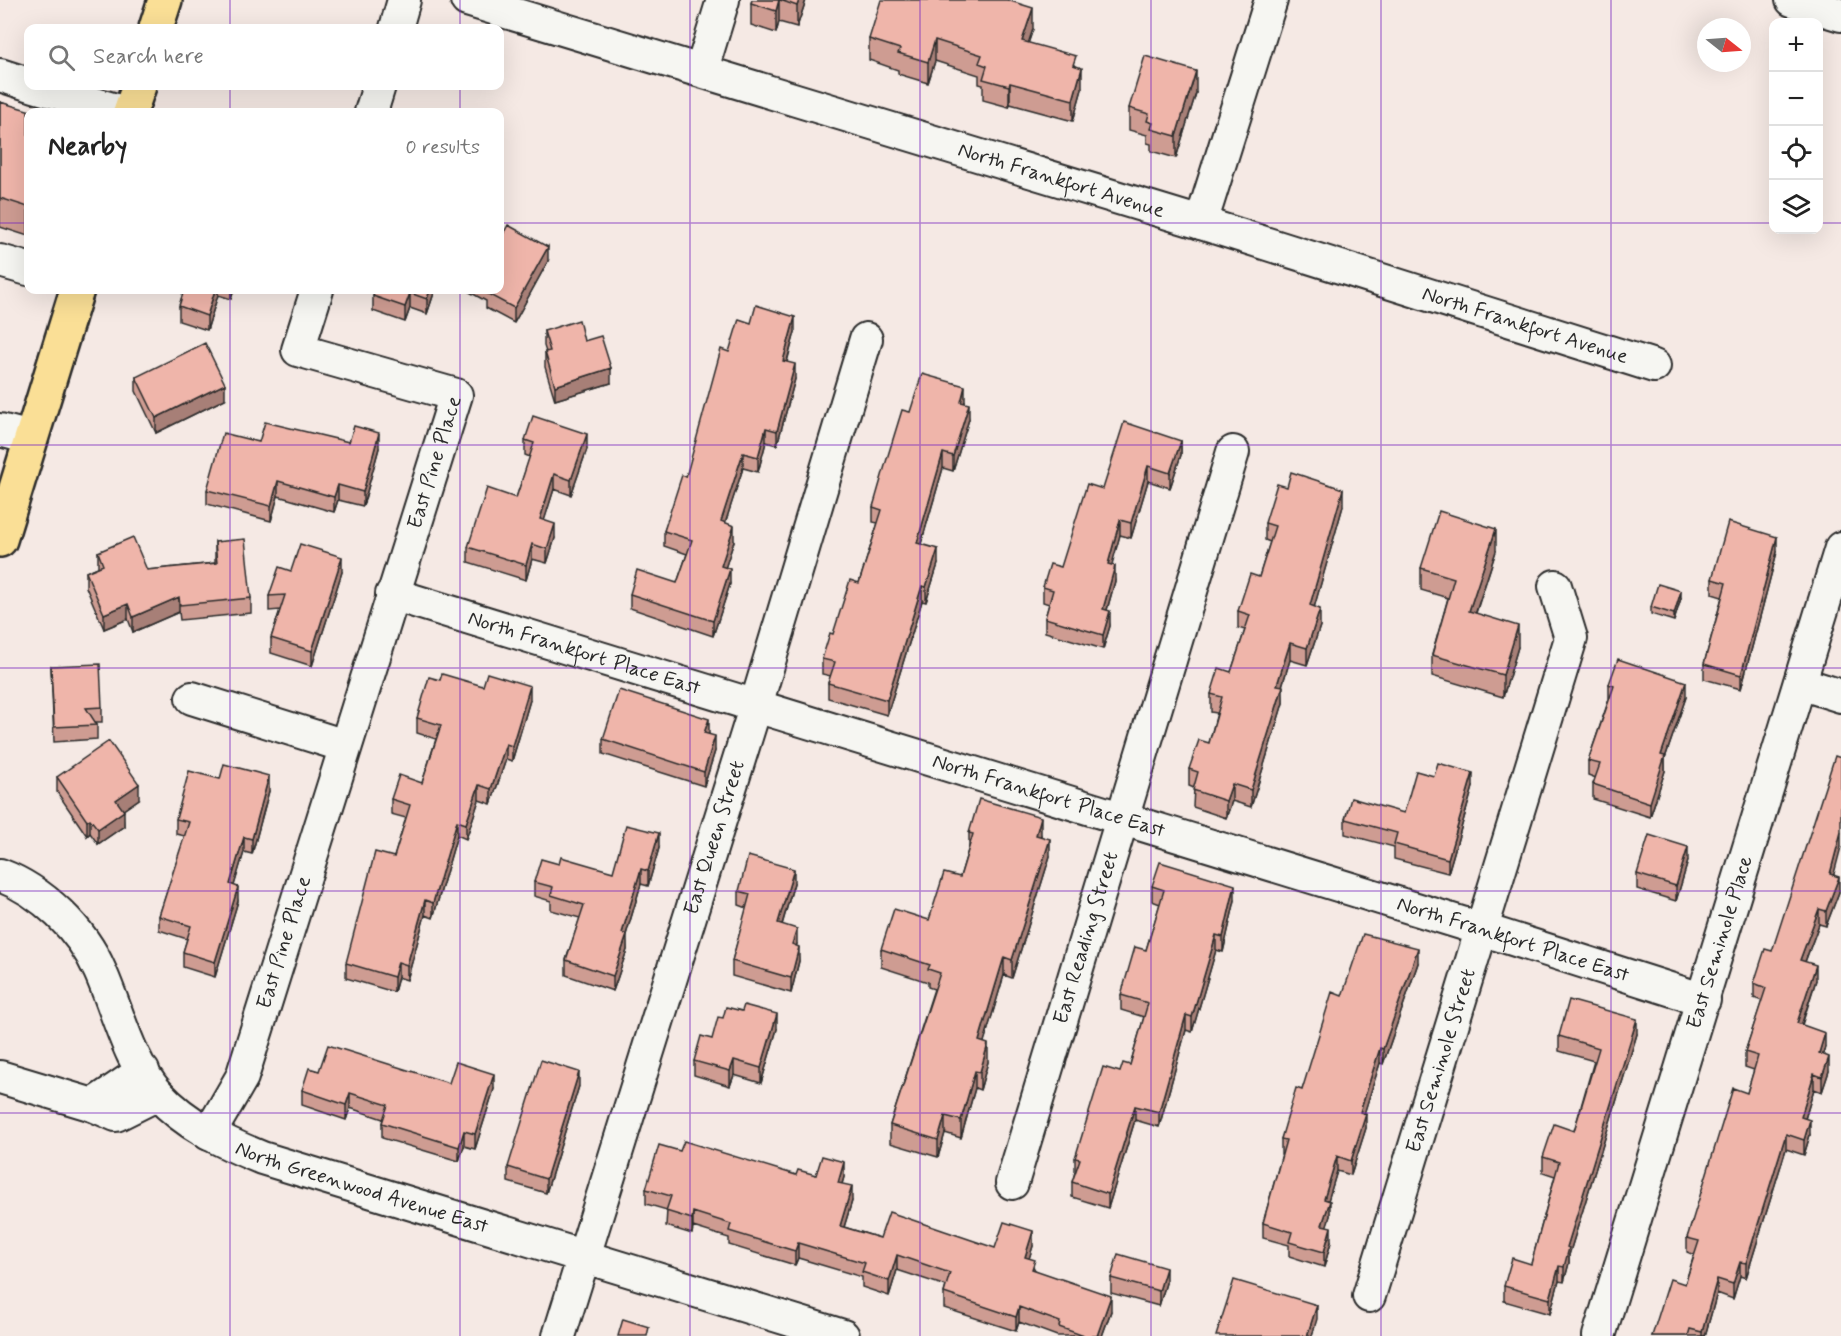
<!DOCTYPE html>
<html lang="en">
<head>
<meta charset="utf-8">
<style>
	:root { --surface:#fff; --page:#f2f2f2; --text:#222; --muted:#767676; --line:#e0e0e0 }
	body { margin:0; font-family:Mynerve,sans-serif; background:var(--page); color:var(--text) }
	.controls { position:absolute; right:18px; top:18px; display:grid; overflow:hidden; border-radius:12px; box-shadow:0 6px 24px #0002 }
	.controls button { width:54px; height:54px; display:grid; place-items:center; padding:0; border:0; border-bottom:2px solid var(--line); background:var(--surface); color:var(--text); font:30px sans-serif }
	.compass { position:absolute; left:1697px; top:18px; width:54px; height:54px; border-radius:50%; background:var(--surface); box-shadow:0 6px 24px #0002; rotate:107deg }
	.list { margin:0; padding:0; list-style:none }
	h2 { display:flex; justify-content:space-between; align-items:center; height:78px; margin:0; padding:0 24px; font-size:26px }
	h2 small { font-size:20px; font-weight:400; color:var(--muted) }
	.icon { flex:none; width:33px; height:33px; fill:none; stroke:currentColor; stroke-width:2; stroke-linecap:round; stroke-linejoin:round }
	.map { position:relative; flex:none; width:1841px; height:1336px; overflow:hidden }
	.search { position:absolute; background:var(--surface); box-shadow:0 6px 24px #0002; left:24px; top:24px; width:480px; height:66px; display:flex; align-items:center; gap:15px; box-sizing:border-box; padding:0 21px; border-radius:12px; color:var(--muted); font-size:22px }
	.panel { position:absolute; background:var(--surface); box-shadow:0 6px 24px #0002; left:24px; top:108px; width:480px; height:186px; border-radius:12px }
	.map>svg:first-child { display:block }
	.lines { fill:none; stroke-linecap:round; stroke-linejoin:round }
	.minor-casing { stroke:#2b2b2b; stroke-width:36 }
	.major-casing { stroke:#2b2b2b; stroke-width:38 }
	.minor { stroke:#f6f6f2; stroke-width:32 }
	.major { stroke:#fadf96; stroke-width:33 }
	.wall { fill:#ce9c92; stroke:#2b2b2b; stroke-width:1.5 }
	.shaded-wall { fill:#a77f77; stroke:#2b2b2b; stroke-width:1.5 }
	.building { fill:#efb5aa; stroke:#2b2b2b; stroke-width:1.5 }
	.grid { fill:none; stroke:#7b2cbf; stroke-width:1.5; stroke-opacity:0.55 }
	.labels { text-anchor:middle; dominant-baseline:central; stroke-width:6; stroke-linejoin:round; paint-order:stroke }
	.street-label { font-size:21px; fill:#2b2b2b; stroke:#f6f6f2 }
</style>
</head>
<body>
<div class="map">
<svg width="1841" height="1336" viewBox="0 0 1841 1336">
	<rect width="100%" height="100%" fill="#f5e9e4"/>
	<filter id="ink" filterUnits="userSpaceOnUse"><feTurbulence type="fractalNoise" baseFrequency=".0167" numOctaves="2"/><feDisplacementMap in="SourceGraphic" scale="12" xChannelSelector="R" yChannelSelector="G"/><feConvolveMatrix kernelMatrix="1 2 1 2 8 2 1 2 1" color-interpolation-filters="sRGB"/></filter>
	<g filter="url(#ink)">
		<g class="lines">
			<g class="minor-casing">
				<g id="minor">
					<path id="s1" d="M467,0L1201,223L1654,366"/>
					<path d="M1792,0L1841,15"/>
					<path d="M396,28L404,0"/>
					<path d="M702,69L723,0"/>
					<path d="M0,75L28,84"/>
					<path d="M34,86L123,112"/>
					<path d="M371,112L379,86"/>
					<path d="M1201,223L1271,0"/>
					<path d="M0,261L28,269"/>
					<path d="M0,430L31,438"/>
					<path id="s2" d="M392,594L1481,929L1704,1000"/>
					<path d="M1800,683L1841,696"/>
					<path d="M192,698L345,746"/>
					<path id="s3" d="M0,875C42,891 82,929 100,971C118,1011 128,1060 158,1094C186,1125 225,1143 262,1158L843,1336"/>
					<path d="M0,1077L93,1105L116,1115L158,1094"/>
					<path d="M93,1105L143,1071"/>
					<path id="s4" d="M209,1134L242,1077L456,395L298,350L317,290"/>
					<path id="s5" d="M1012,1183L1233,452"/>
					<path id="s6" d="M1369,1296L1571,638L1555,586"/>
					<path id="s7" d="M559,1336L756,705L866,339"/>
					<path id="s8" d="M1599,1336L1841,548"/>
				</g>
			</g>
			<g class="major-casing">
				<path id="major" d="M156,28L165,0
					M130,112L139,86
					M0,540L77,290"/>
			</g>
			<use href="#minor" class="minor"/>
			<use href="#major" class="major"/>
		</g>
		<path class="wall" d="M752,0H806L797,27L779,22L776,33L751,25V3Z
			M1033,29L1028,43L1076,66L1082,89L1073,121L1010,104L1009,107L983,100V85L979,84V75L935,61L928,83L898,74V70L869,60V39Z
			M1196,93L1176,158L1151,151V144L1147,143V135L1129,130V108Z
			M0,102L28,112V236L0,227Z
			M548,261L514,323L486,308V301L466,290H500Z
			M184,290H234L231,299L218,295L207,330L179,321V306Z
			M375,290H435L427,314L410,308L405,322L373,311V296Z
			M544,331L584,341L611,383L555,400L545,367V352H546L544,346Z
			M795,332L787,362L795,379L777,445L766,442L758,472L743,468L725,523L734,541L725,568L730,584L713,636L630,608V594L677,583L687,554L664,546V531L686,477L729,352Z
			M136,377L225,399L156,433L136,391Z
			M965,401V403L969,419L953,471L943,468L921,544L938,564L926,602L922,601L887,715L828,698V683L831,676L822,674V659L833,634L859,583L878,523L873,522V507L910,412Z
			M525,440L587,449L571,495L554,489L544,520L555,538L547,563L532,559L526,580L468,562V547L516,498L530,457L525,455Z
			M1181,441V455L1170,488L1148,481L1131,538L1120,535L1111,565L1115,581L1107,610L1110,626L1103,649L1045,632V618L1049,604L1043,602V587L1061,567L1103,489Z
			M259,442H349L379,448L363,506L338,500L334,512L278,496L271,521L207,504V490Z
			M1343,506L1314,607L1320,626L1307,665L1290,660L1282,686L1283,703L1251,807L1232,801L1226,818L1193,807L1194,788L1189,786V769L1209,743L1217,713L1211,712V694L1231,672L1245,630L1238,628V611L1259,577L1270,542L1265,540V523Z
			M215,542L251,598V613L180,620L179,612L133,632L128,619L104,629L86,587V572L98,567V552L147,570L215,563Z
			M1496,551L1476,613L1518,647L1503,697L1432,676V655L1448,598L1421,590V568Z
			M1777,552L1741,689L1704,679V664L1722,597L1712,594V579Z
			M291,571L342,572L312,666L271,653V638L280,610L269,611V596Z
			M1681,598L1674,621L1651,614V607Z
			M51,666L102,707V722H96L97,725V739L54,742Z
			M1609,684L1686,697L1665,758V771L1650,817L1593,799V784L1596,778L1588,775V761L1609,699Z
			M530,700L512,761L506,759L491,804L479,800L466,839L457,835L433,918L425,915L407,980L398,977L394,992L346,978V963L394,857L406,818L391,814V799L422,783L436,739L417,733V718Z
			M709,734L715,751L704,786L603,754V739Z
			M57,777L139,799L123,810L124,826L98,844L90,833L87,836L57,792Z
			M220,779L269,791L252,854L244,852L234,885L238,901L215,977L183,967V952L187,939L159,930V916L185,836L176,834V819Z
			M1473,787L1448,873L1394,859V847L1345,834V819L1404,813Z
			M969,833L1041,835V836L1050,856L1012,978L1004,975L986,1035L983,1043L988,1062L980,1090L975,1088L961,1138L945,1133L938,1157L890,1143V1125L934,989L928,987V982L881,967V949L929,920L960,877L969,847Z
			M659,848L648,886L641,884L626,935L627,950L613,991L566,975V960L580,918L551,910V901L534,896V882L559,864L613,872Z
			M1688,861L1676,901L1637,889V874Z
			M1834,875L1839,892L1826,926L1819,924L1805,962L1816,980L1802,1025L1825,1047L1823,1055L1829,1071L1822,1092L1814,1089L1805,1119L1810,1135L1804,1155L1786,1149L1746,1278L1740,1276L1733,1299L1717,1293L1705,1336H1652L1685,1284L1694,1255L1687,1252V1238L1747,1093L1754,1070L1745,1067V1052L1762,1001L1754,998V983L1772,951Z
			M794,883L782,925L797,944L796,946L799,961L791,993L732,976V961L747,908L739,905V891Z
			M1152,886L1235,900L1223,952L1216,950L1192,1032L1186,1030L1159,1127L1135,1120L1108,1208L1072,1197V1182L1075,1172V1158L1120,1072L1130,1065L1144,1017L1121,1010V995L1146,950L1160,904L1152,901Z
			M1418,963L1383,1064L1380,1063L1364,1113L1366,1128L1351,1175L1337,1171L1328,1200L1330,1216L1326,1226L1331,1242L1324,1267L1289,1256V1245L1263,1238V1223L1282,1154H1281V1139L1342,996Z
			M777,1029L761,1083L734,1075L730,1086L694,1075V1061L712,1039Z
			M1637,1034L1569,1255V1263L1564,1282L1559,1281L1550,1314L1504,1301V1286L1531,1264L1555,1176L1543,1172V1157L1574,1131L1594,1061L1559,1051V1036Z
			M319,1071L449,1083L494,1089L475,1149L464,1146L459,1161L382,1138V1123L383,1119L350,1108L346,1120L302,1105V1090Z
			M579,1086L546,1193L508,1182V1167Z
			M680,1151L796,1175L844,1177L842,1184L852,1201L844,1227L880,1238L995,1248L1033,1246L1029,1258L1035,1270L1111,1311L1102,1336H1057L1019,1322L1016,1331L944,1308V1293L946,1286L897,1270L889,1296L862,1287V1277L798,1258L795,1265L729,1245V1238L693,1227L692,1234L666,1226L667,1210L646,1204V1189Z
			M1111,1278L1166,1283L1159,1306L1111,1293Z"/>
		<path class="shaded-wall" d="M779,0V22L776,33V11Z
			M799,0H806L797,27V6Z
			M1033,8V29L1022,62V41Z
			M935,40V61L928,83V62Z
			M1082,68V89L1073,121V100Z
			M1196,71V93L1176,158V136Z
			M1010,83V104L1009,107V86Z
			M548,247V261L514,323V308Z
			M215,290H218V295L207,330V316Z
			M231,290H234L231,299Z
			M430,290H435L427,314V299Z
			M410,293V308L405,322V307Z
			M795,317V332L783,375V361Z
			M795,364V379L777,445V431Z
			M611,368V383L555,400V386Z
			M225,384V399L156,433V418Z
			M965,386V401L961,416V402Z
			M969,404V419L953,471V456Z
			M766,428V442L758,472V457Z
			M379,433V448L363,506V492Z
			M587,434V449L571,495V480Z
			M1181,441V455L1170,488V473Z
			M743,453V468L721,536V521Z
			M943,453V468L917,557V543Z
			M1148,466V481L1131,538V523Z
			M554,474V489L540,534V519Z
			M278,481V496L271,521V506Z
			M338,485V500L334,512V497Z
			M1343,489V506L1310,622V605Z
			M1120,520V535L1108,579V564Z
			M555,524V538L547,563V549Z
			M734,526V541L721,581V566Z
			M1496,529V551L1469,633V611Z
			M1777,537V552L1741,689V675Z
			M532,544V559L526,580V565Z
			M938,549V564L926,602V587Z
			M342,557V572L312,666V651Z
			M1115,566V581L1103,624V609Z
			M730,569V584L713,636V621Z
			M922,586V601L887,715V700Z
			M1681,591V598L1674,621V614Z
			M179,597V612L133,632V617Z
			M128,604V619L104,629V614Z
			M1320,609V626L1307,665V648Z
			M1110,611V626L1103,649V635Z
			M1518,626V647L1503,697V675Z
			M1290,643V660L1277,702V685Z
			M1686,682V697L1665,758V771L1650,817V803L1661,755Z
			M530,686V700L512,761V746Z
			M1283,686V703L1251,807V790Z
			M709,719V734L704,748V733Z
			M715,736V751L704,786V772Z
			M506,744V759L491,804V789Z
			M1473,773V787L1448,873V859Z
			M269,776V791L252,854V839Z
			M139,784V799L116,815V800Z
			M1232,784V801L1226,818V801Z
			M479,785V800L466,839V824Z
			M124,811V826L98,844V829Z
			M1041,817V835L1036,852V835Z
			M90,819V833L87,836V821Z
			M457,821V835L433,918V903Z
			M1841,832V847L1830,889V874Z
			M659,833V848L648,886V871Z
			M244,837V852L230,899V884Z
			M1050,839V856L1012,978V960Z
			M1688,847V861L1676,901V886Z
			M641,869V884L622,948V933Z
			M794,869V883L778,938V923Z
			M1839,877V892L1826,926V911Z
			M1235,885V900L1223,952V937Z
			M238,887V901L215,977V962Z
			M425,900V915L407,980V965Z
			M1819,909V924L1800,975V960Z
			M797,929V944L792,959V944Z
			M627,935V950L613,991V976Z
			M1216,935V950L1192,1032V1017Z
			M799,947V961L791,993V978Z
			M1418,948V963L1383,1064V1049Z
			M1004,957V975L979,1059V1041Z
			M398,962V977L394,992V977Z
			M1816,965V980L1797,1038V1023Z
			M777,1014V1029L761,1083V1068Z
			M1186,1015V1030L1159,1127V1112Z
			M1637,1019V1034L1569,1255V1263L1564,1282V1267L1567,1247Z
			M1825,1033V1047L1819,1068V1053Z
			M988,1044V1062L980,1090V1072Z
			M1380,1048V1063L1360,1127V1112Z
			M1829,1057V1071L1822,1092V1077Z
			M734,1060V1075L730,1086V1071Z
			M975,1071V1088L961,1138V1120Z
			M579,1072V1086L546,1193V1179Z
			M494,1074V1089L475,1149V1134Z
			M1814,1074V1089L1801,1132V1117Z
			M350,1093V1108L346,1120V1105Z
			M1135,1106V1120L1108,1208V1194Z
			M1366,1114V1128L1351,1175V1161Z
			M945,1116V1133L938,1157V1140Z
			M1810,1120V1135L1804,1155V1140Z
			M464,1131V1146L459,1161V1147Z
			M1786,1134V1149L1746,1278V1263Z
			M1337,1156V1171L1324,1214V1199Z
			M844,1162V1177L838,1197V1183Z
			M852,1186V1201L840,1240V1226Z
			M1330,1201V1216L1322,1240V1225Z
			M693,1212V1227L692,1234V1219Z
			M1331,1227V1242L1324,1267V1252Z
			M1033,1231V1246L1025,1272V1257Z
			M798,1243V1258L795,1265V1251Z
			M897,1255V1270L889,1296V1281Z
			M1740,1262V1276L1733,1299V1284Z
			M1559,1266V1281L1550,1314V1299Z
			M1166,1268V1283L1159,1306V1291Z
			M1717,1279V1293L1705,1336H1702V1332Z
			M1111,1296V1311L1102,1336H1097Z
			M1317,1305V1319L1312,1336H1307Z
			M1019,1307V1322L1016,1331V1317Z"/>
		<path class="building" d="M752,0H779L776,11L751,3Z
			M780,0H799L797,6Z
			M881,0H1007L1033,8L1022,41L1076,56L1073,65L1082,68L1073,100L1010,83L1009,86L983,79L987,66L979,63L982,55L935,40L928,62L898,53L900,49L869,39Z
			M1145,56L1196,71L1176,136L1151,129L1153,123L1147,121L1149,114L1129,108Z
			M0,102L34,112H28V207L0,198Z
			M508,225L548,247L514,308L486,293L488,290H500V237L501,238Z
			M184,290H215L207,316L179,306Z
			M375,290H430L427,299L410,293L405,307L373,296Z
			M756,305L795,317L783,361L795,364L777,431L766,428L758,457L743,453L721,521L734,526L721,566L730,569L713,621L630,594L637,570L677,583L692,540L664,531L682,475L686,477L721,349L729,352L739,319L751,323Z
			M579,320L584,341L601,336L611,368L555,386L545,352L550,351L544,331Z
			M205,343L225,384L156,418L136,377Z
			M922,374L965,386L961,402L969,404L953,456L943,453L917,543L938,549L926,587L922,586L887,700L828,683L835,662L822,659L830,633L833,634L850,580L859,583L882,510L873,507L886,462L902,410L910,412Z
			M533,416L587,434L571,480L554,474L540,519L555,524L547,549L532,544L526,565L468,547L487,488L516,498L534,443L525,440Z
			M265,422L349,442L354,426L379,433L363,492L338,485L334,497L278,481L271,506L207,490L223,433L259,442Z
			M1124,422L1181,441L1170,473L1148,466L1131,523L1120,520L1108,564L1115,566L1103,609L1110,611L1103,635L1045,618L1053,590L1043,587L1050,564L1061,567L1087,484L1103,489Z
			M1291,472L1343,489L1310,605L1320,609L1307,648L1290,643L1277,685L1283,686L1251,790L1232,784L1226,801L1193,790L1198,772L1189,769L1199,740L1209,743L1222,697L1211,694L1219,668L1231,672L1250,615L1238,611L1250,574L1259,577L1275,526L1265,523L1277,484L1287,487Z
			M1439,511L1496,529L1469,611L1518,626L1503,675L1432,655L1454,578L1421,568Z
			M1728,522L1777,537L1741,675L1704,664L1726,583L1712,579Z
			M133,537L147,570L217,563L215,542L245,539L251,598L180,605L179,597L133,617L128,604L104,614L86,572L103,565L98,552Z
			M300,544L342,557L312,651L271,638L285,595L269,596L279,567L291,571Z
			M1658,584L1681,591L1674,614L1651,607Z
			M1618,659L1686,682L1661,755L1665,756L1650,803L1593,784L1600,764L1588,761L1614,686L1609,684Z
			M100,664L102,707L86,708L97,725L54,727L51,666Z
			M487,673L530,686L512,746L506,744L491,789L479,785L466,824L457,821L433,903L425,900L407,965L398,962L394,977L346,963L375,852L394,857L410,805L391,799L399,775L422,783L441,725L417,718L429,677L440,680L442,674L483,686Z
			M619,690L709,719L704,733L715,736L704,772L603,739Z
			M109,741L139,784L116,800L124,811L98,829L90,819L87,821L57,777Z
			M1835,756L1841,758V832L1830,874L1839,877L1826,911L1819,909L1800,960L1816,965L1797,1023L1825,1033L1819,1053L1829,1057L1822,1077L1814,1074L1801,1117L1810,1120L1804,1140L1786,1134L1746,1263L1740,1262L1733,1284L1717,1279L1702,1332L1690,1329L1688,1336H1652L1670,1279L1685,1284L1699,1241L1687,1238L1733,1088L1747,1093L1758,1056L1745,1052L1766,988L1754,983L1765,949L1772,951Z
			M1438,763L1473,773L1448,859L1394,844L1397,833L1345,819L1351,798L1404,813L1416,771L1434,776Z
			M224,764L269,776L252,839L244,837L230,884L238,887L215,962L183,952L191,926L159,916L189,822L176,819L189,771L220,779Z
			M979,799L1041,817L1036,835L1050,839L1012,960L1004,957L986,1017L979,1041L988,1044L980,1072L975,1071L961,1120L945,1116L938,1140L890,1125L940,973L928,969L930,965L881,949L894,909L929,920L944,873L960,877L973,834L969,833Z
			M626,825L659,833L648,871L641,869L622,933L627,935L613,976L566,960L584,905L551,895L553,887L534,882L541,859L559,864L561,857L613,872Z
			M1649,835L1688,847L1676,886L1637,874Z
			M748,856L794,869L778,923L797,929L792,944L799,947L791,978L732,961L750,894L739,891Z
			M1160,862L1235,885L1223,937L1216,935L1192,1017L1186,1015L1159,1112L1135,1106L1108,1194L1072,1182L1080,1159L1075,1158L1103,1067L1120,1072L1123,1063L1130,1065L1148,1003L1121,995L1135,947L1146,950L1164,890L1152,886Z
			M1363,934L1418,948L1383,1049L1380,1048L1360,1112L1366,1114L1351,1161L1337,1156L1324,1199L1330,1201L1322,1225L1331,1227L1324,1252L1289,1242L1292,1232L1263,1223L1286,1140L1281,1139L1296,1088L1302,1090L1332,992L1342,996Z
			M1569,1000L1637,1019L1567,1247L1569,1248L1564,1267L1559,1266L1550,1299L1504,1286L1512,1258L1531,1264L1559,1162L1543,1157L1554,1124L1574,1131L1599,1048L1559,1036Z
			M744,1005L777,1014L761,1068L734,1060L730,1071L694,1061L701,1036L712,1039L718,1017L723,1018L726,1007L742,1011Z
			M328,1045L449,1083L456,1062L494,1074L475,1134L464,1131L459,1147L382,1123L388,1105L350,1093L346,1105L302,1090L309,1068L319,1071Z
			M541,1060L579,1072L546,1179L508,1167Z
			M684,1141L796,1175L798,1170L816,1175L822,1156L844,1162L838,1183L852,1186L840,1226L880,1238L889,1212L995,1248L1004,1222L1033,1231L1025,1257L1035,1260L1032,1269L1111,1296L1097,1336H1084L1059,1327L1060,1322L1019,1307L1016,1317L944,1293L950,1273L897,1255L889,1281L862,1272L865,1263L798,1243L795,1251L729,1231L731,1224L693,1212L692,1219L666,1211L671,1196L646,1189L659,1145L680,1151Z
			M1118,1254L1166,1268L1159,1291L1111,1278Z
			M1234,1280L1317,1305L1307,1336H1216Z
			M623,1319L649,1327L647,1336H618Z"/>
	</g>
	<path class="grid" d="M230,0V28M460,0V28M690,0V1336M920,0V1336M1151,0V1336M1381,0V1336M1611,0V1336M230,86V112M460,86V112M0,223H28M500,223H1774M1818,223H1841M230,290V1336M460,290V1336M0,445H1841M0,668H1841M0,891H1841M0,1113H1841"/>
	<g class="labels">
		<g class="street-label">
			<text stroke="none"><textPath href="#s1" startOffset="621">North Frankfort Avenue</textPath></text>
			<text stroke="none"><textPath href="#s1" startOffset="1107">North Frankfort Avenue</textPath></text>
			<text stroke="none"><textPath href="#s4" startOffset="710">East Pine Place</textPath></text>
			<text stroke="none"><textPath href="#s2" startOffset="201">North Frankfort Place East</textPath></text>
			<text stroke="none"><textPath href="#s2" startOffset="687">North Frankfort Place East</textPath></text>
			<text stroke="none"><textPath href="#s7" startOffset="522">East Queen Street</textPath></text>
			<text stroke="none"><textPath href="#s5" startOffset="256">East Reading Street</textPath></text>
			<text stroke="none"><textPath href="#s2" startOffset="1173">North Frankfort Place East</textPath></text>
			<text stroke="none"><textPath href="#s8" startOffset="412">East Seminole Place</textPath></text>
			<text stroke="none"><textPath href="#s4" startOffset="207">East Pine Place</textPath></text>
			<text stroke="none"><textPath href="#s6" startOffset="246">East Seminole Street</textPath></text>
			<text stroke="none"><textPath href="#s3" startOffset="506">North Greenwood Avenue East</textPath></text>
		</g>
	</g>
</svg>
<div class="controls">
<button>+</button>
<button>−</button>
<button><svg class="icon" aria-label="locate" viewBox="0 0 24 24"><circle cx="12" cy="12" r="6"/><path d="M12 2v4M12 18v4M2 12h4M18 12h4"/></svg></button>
<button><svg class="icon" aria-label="layers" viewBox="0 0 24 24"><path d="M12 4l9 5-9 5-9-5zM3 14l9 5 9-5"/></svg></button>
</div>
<svg class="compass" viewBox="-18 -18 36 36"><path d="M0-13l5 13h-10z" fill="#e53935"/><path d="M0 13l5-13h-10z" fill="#767676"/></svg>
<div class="search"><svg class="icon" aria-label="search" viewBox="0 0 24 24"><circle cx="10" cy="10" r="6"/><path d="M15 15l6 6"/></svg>Search here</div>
<section class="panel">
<h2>Nearby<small>0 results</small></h2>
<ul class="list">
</ul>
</section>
</div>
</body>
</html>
